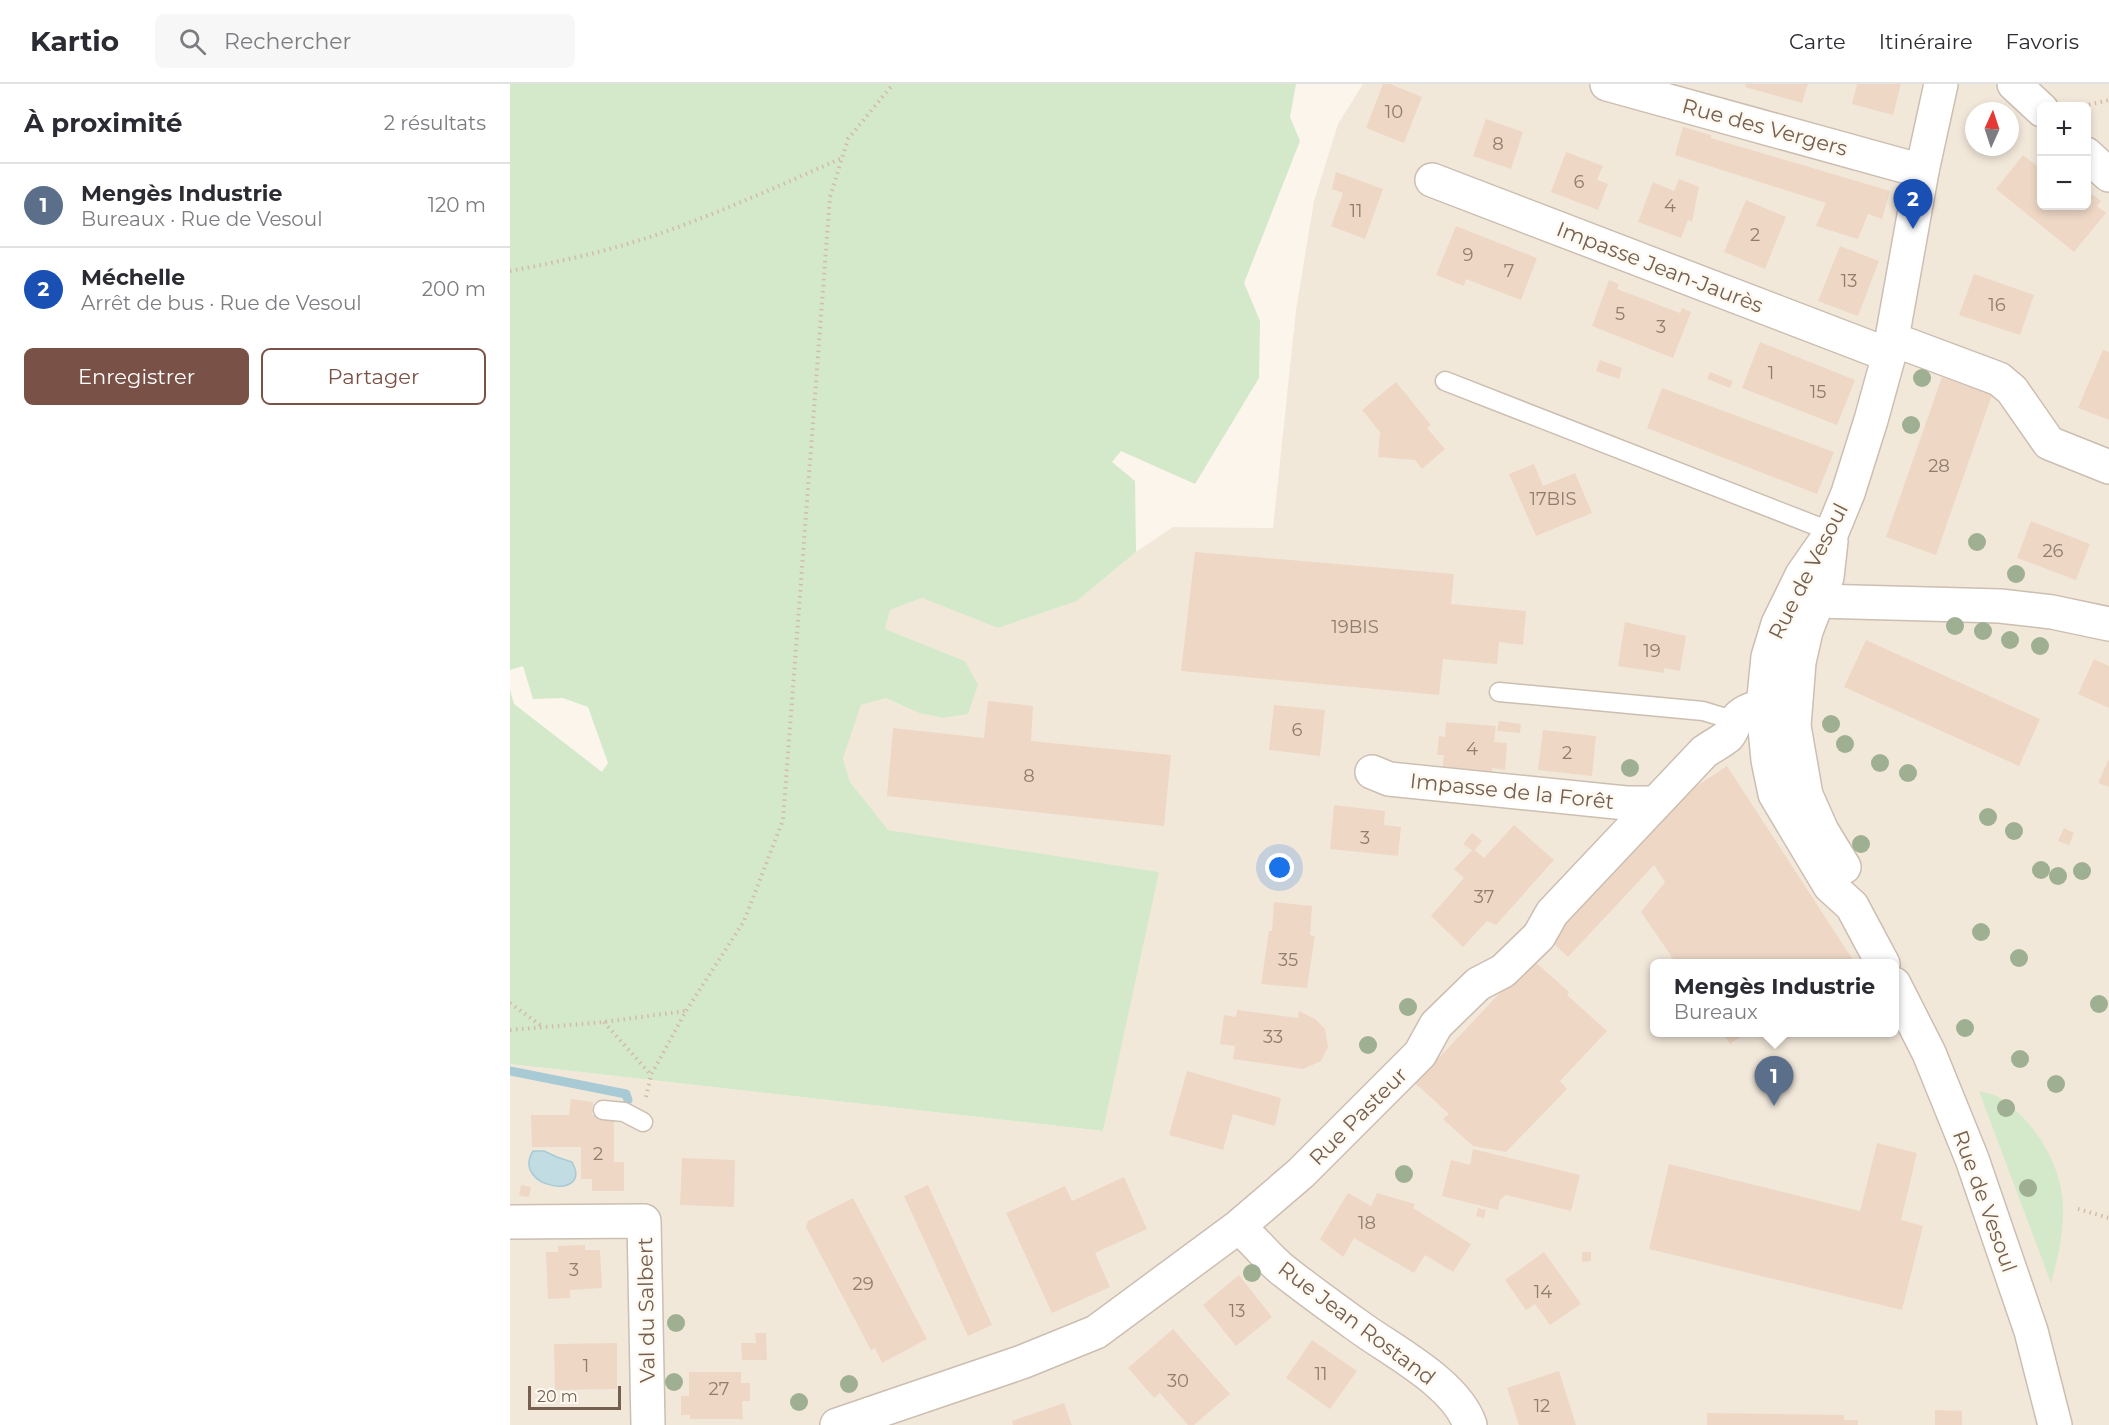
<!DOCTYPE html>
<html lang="fr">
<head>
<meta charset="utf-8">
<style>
	:root { --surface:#fff; --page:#f7f7f7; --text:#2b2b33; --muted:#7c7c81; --line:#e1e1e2; --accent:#795146 }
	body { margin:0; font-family:Montserrat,sans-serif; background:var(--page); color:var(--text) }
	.controls { position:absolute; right:18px; top:18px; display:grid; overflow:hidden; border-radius:9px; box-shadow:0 3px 9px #0003 }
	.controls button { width:54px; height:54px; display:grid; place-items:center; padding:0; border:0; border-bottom:2px solid var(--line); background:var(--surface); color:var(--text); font:30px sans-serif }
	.compass { position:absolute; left:1455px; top:18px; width:54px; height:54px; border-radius:50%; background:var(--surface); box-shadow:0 3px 9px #0003; rotate:3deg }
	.scale { position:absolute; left:18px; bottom:15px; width:93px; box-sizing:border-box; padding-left:6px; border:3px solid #745f50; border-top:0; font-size:16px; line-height:21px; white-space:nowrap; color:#745f50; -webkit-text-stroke:4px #fef9f1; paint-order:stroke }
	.you { position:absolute; left:770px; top:784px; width:21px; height:21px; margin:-15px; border:4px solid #fff; border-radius:50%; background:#1a73e8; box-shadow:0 0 0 9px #1a73e833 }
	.badge { display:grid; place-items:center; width:39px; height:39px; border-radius:50%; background:var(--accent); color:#fff; font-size:20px; font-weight:700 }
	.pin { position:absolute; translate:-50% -50px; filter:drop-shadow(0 2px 3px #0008) }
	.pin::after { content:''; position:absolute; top:32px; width:21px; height:18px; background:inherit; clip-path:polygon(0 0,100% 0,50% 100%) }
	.popup { position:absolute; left:1140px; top:875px; width:249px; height:78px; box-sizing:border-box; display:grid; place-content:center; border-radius:9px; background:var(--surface); filter:drop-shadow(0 2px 4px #0005); font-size:20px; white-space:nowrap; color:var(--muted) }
	.popup b { font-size:22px; color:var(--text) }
	.popup::after { content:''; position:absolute; left:50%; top:100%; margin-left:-12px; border:12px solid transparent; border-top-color:var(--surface) }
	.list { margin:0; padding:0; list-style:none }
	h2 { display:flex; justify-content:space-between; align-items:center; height:78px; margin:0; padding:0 24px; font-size:26px }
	h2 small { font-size:20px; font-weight:400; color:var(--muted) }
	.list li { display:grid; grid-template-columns:39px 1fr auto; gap:18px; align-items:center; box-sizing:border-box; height:84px; padding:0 24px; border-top:2px solid var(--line) }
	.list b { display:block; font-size:22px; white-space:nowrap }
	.list p { margin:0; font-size:20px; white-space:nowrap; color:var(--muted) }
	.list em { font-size:20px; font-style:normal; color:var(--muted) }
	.actions { display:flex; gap:12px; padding:18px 24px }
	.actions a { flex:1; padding:14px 0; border:2px solid var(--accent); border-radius:9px; text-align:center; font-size:21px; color:var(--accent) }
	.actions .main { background:var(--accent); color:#fff }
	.icon { flex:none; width:33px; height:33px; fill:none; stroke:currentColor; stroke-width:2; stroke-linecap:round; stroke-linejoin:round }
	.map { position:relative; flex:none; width:1599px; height:1341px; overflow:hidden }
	header { display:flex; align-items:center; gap:36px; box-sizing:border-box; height:84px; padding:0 30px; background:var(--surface); border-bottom:2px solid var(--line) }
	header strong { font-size:28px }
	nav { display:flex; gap:33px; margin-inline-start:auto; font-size:21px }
	.search { width:420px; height:54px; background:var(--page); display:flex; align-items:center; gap:15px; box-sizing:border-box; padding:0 21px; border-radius:9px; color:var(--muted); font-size:22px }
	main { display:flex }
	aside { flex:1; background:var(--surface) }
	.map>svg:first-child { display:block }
	.residential { fill:#f2e8da; fill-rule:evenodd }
	.green { fill:#d4e8ca }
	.water { fill:#c1dce3; stroke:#a8cad4; stroke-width:1.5 }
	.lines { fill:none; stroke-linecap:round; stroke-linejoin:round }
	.stream { stroke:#a8cad4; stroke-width:9 }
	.building { fill:#eed7c5 }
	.service-casing { stroke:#ccbeb1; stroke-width:21 }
	.minor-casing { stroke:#ccbeb1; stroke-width:36 }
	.tertiary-casing { stroke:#ccbeb1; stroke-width:36 }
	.path { stroke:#d3bba8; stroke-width:4; stroke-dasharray:1.5 4.5; stroke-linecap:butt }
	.service { stroke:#fff; stroke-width:18 }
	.minor { stroke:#fff; stroke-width:33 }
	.tertiary { stroke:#fff; stroke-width:33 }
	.tree { fill:#9fb092 }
	.labels { text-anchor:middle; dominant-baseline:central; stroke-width:5; stroke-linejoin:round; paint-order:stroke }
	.number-label { font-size:18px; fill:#927d6d }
	.street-label { font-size:21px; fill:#745f50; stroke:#fef9f1 }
</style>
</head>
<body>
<header>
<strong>Kartio</strong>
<div class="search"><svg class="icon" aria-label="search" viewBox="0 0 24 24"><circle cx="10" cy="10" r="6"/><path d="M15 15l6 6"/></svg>Rechercher</div>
<nav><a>Carte</a><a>Itinéraire</a><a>Favoris</a></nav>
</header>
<main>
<aside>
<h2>À proximité<small>2 résultats</small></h2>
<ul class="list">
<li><span class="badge" style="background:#5c6f8a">1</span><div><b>Mengès Industrie</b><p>Bureaux · Rue de Vesoul</p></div><em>120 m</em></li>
<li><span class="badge" style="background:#1a4fb4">2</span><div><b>Méchelle</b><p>Arrêt de bus · Rue de Vesoul</p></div><em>200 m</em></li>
</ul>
<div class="actions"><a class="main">Enregistrer</a><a>Partager</a></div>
</aside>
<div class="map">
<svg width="1599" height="1341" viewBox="0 0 1599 1341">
	<rect width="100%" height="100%" fill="#fbf5eb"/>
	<path class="residential" d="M853,0H1599V1341H0V980L593,1047L648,788L377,746L340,698L333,673L351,621L376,614L409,629L432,634L458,630L455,577L375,545L380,526L412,514L488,544L567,517L626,468L663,443L763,444L786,226L804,117L828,40ZM1532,22H1576V122H1532ZM1464,27H1500V63H1464ZM1144,880H1384V948H1144Z"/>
	<path class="green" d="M0,0H786L780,33L790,57L734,199L750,237L749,294L685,400L611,367L602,378L625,397L626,468L567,517L488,544L412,514L380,526L375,545L455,577L468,601L458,630L433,634L409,629L376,614L351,621L333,674L340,698L378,746L649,788L593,1047L0,980V606L4,620L92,688L98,679L78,623L53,614L23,615L13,582L0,586Z
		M1469,1007C1476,1009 1485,1010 1490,1014C1525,1037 1554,1084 1553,1126C1553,1151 1548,1175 1541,1199Z"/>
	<path class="water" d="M23,1067H34L47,1073L62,1078C84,1118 0,1104 23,1067Z"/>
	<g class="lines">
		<path class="stream" d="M0,987L116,1010L118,1016"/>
	</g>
	<path class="building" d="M873,0H880L912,13L894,59L856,44Z
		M1236,0H1298L1292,19L1235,3Z
		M1347,0H1391L1383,31L1342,20Z
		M976,35L1013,48L1001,85L963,72Z
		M1173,43L1201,51V54L1380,107L1372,135L1358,130L1348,155L1306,142L1316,119L1165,71Z
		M1056,68L1093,82L1087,96L1098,100L1088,126L1041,108Z
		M1513,71L1532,86V122H1576V106L1591,117L1587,122L1596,129L1564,168L1486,105Z
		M826,88L873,105L855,155L821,142L833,109L822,105Z
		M1169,95L1189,103L1182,138L1178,136L1171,154L1128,138L1143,98L1164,107Z
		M1236,116L1276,133L1255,185L1214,168Z
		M946,142L1027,174L1011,216L956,195L954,202L926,191Z
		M1330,162L1369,177L1348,232L1308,217Z
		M1464,190L1524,211L1510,251L1449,231Z
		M1099,196L1109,200L1107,205L1170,229L1172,224L1181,228L1163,274L1082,242Z
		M1250,258L1345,296L1327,341L1232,304Z
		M1593,266L1599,268V336L1568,324Z
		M1090,276L1112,284L1109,295L1086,287Z
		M1200,288L1223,297L1220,304L1197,295Z
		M1432,293L1482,311L1426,471L1376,453Z
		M886,298L921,341L917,344L935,365L912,385L905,376L868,373L870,348L852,326Z
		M1152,304L1324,368L1307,410L1137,344Z
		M1024,380L1033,402L1065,389L1082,429L1026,452L999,390Z
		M1521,437L1580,460L1566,496L1507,474Z
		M685,468L944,490L941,520L1016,527L1013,561L989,558L987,580L933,575L929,611L671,587Z
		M1115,538L1176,552L1170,587L1154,584V589L1108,582Z
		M1356,556L1530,635L1509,682L1334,603Z
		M1584,575L1599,582V624L1568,610Z
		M478,617L523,622L521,657L661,671L654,742L377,712L383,644L474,654Z
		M764,621L815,626L810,672L759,666Z
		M989,637L1011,640L1010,649L987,647Z
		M936,638L986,642L984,658L997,659L995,686L982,684V691L932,687L934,671H927L929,652L935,653Z
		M1033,646L1086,652L1082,692L1028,686Z
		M1599,675V703L1588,699Z
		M1217,682L1345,879H1166L1131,828L1155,798L1144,781L1058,873L1040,856L1143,747L1173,711Z
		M824,721L875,727L874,741L891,743L888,772L820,765Z
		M1004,741L1044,776L986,841L977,837L953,863L921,832L954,794L944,785L962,766L953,760L962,749L972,757L965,766L974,774Z
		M1554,744L1564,749L1559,761L1548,757Z
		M764,818L802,822L800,851L805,852L797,904L751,900L759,847H762Z
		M1022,875L1059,908L1057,911L1097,947L1050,997L1057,1005L996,1068L963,1062L933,1035L939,1030L905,999Z
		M727,926L788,934L789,927L805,935L815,945L818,963L811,977L793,985L723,975L725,962L710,960L714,931L726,933Z
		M1212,948H1238L1220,960Z
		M677,987L771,1014L765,1042L723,1030L713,1066L659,1051Z
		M61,1015L83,1018L82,1031H104V1078H114V1107H82V1095H71V1063H22L21,1031H59Z
		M1367,1059L1407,1069L1391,1136L1413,1142L1392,1226L1139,1165L1159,1080L1350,1127Z
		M963,1065L1070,1091L1061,1127L996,1111L990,1116L988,1126L932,1112L941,1076L960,1081Z
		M172,1074L225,1076L224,1123L170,1121Z
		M614,1093L637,1145L585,1169L600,1203L542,1229L496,1129L555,1102L562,1117Z
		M11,1101L21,1103L19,1113L9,1112Z
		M418,1101L482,1241L458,1252L394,1112Z
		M838,1109L861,1122L867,1109L905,1120L903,1124L961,1160L943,1188L915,1171L904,1189L844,1154L833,1173L810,1155Z
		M343,1114L417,1255L372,1279L365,1264L361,1266L296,1143L298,1137Z
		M968,1124L976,1126L974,1134L966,1132Z
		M75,1161V1166H90L92,1204L60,1206V1214L38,1215L36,1168H48V1162Z
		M1034,1168L1071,1220L1040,1241L1025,1220L1016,1226L995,1196Z
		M1072,1168H1081V1177L1072,1178Z
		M729,1191L762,1233L726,1262L693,1221Z
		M663,1245L720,1310L684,1341H678L650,1309L644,1314L618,1284Z
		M245,1249H256L257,1276H232L231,1259H246Z
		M802,1256L847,1287L820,1325L776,1294Z
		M107,1259V1305L45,1306L44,1260Z
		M1049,1287L1066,1341H1009L997,1304Z
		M179,1288H231V1299H240V1317H232L233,1335H180V1331H171V1312H179Z
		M554,1319L562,1341H503L502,1337Z
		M1425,1326L1452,1327V1341H1425Z
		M1197,1329L1334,1331V1336H1348V1341H1197Z"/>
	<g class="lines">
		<g class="service-casing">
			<path id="service" d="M935,297L1322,448
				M989,608L1193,627L1226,637
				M93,1026L114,1028L133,1038"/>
		</g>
		<g class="minor-casing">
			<path id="minor" d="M1097,0L1412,87
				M1504,0L1532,26
				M1576,70L1599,91
				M922,96L1379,271
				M1382,255L1489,295L1502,306L1539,359L1599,383
				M1293,493L1308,517L1490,522L1542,528L1599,540
				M862,688L879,695L1116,719H1144
				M0,1138L134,1137L138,1341
				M728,1143C745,1156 757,1174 774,1187C798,1206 823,1224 848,1242C882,1267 946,1299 960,1341
				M327,1341L512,1278L586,1248L728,1143L791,1089L910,970L926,941L968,900L993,887L1029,852L1042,829L1194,668C1202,662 1211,658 1218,652C1222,647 1224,640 1227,635C1240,620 1264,622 1282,623"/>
		</g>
		<g class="tertiary-casing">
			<path id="tertiary" d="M1321,457L1317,493L1296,547L1289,578L1284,642L1296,711L1312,747L1334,783
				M1373,880L1342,822L1320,802L1265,710L1258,676L1253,623L1258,573L1268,540L1292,491L1322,448L1338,409L1361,336L1379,271L1412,87L1431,0
				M1384,900L1419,969L1462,1075L1521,1247L1545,1341"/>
		</g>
		<path class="path" d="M1573,22L1599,16
			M0,187C49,178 98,167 146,151C209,129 271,101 332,74
			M0,919L33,943
			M94,938L141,991
			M0,946L94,938L175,927
			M136,1013L141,991L176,927L234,837L273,736L320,113L338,55L383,0
			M1568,1125L1599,1134"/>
		<use href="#service" class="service"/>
		<use href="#minor" class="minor"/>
		<use href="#tertiary" class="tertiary"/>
	</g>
	<g class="tree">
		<circle cx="1412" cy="294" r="9"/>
		<circle cx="1401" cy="341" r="9"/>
		<circle cx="1467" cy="458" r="9"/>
		<circle cx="1506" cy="490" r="9"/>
		<circle cx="1445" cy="542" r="9"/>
		<circle cx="1473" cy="547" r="9"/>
		<circle cx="1500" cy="556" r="9"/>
		<circle cx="1530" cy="562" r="9"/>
		<circle cx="1321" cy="640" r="9"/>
		<circle cx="1335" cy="660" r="9"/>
		<circle cx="1370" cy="679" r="9"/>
		<circle cx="1120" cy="684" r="9"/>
		<circle cx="1398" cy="689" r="9"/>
		<circle cx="1478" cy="733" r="9"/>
		<circle cx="1504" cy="747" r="9"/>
		<circle cx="1351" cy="760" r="9"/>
		<circle cx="1531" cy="786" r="9"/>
		<circle cx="1572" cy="787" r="9"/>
		<circle cx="1548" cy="792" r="9"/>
		<circle cx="1471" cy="848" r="9"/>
		<circle cx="1509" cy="874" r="9"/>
		<circle cx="1589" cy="920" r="9"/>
		<circle cx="898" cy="923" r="9"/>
		<circle cx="1455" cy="944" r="9"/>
		<circle cx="858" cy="961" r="9"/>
		<circle cx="1510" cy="975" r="9"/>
		<circle cx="1546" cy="1000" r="9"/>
		<circle cx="1496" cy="1024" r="9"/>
		<circle cx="894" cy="1090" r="9"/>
		<circle cx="1518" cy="1104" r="9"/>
		<circle cx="742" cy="1189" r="9"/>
		<circle cx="166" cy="1239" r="9"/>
		<circle cx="164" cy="1298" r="9"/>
		<circle cx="339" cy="1300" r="9"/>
		<circle cx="289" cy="1318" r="9"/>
	</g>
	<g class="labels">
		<g class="number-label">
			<text x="884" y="28">10</text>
			<text x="988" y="60">8</text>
			<text x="1069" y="98">6</text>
			<text x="1160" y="122">4</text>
			<text x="846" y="127">11</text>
			<text x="1245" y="151">2</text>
			<text x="958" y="171">9</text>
			<text x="999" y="187">7</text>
			<text x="1339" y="197">13</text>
			<text x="1487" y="221">16</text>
			<text x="1110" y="230">5</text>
			<text x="1151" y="243">3</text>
			<text x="1261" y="289">1</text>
			<text x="1308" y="308">15</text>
			<text x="1429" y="382">28</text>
			<text x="1043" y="415">17BIS</text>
			<text x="1543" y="467">26</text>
			<text x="845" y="543">19BIS</text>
			<text x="1142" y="567">19</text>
			<text x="787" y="646">6</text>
			<text x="962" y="665">4</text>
			<text x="1057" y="669">2</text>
			<text x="519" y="692">8</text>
			<text x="855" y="754">3</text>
			<text x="974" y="813">37</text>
			<text x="778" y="876">35</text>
			<text x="763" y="953">33</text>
			<text x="88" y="1070">2</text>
			<text x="857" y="1139">18</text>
			<text x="64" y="1186">3</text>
			<text x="353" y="1200">29</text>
			<text x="1033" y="1208">14</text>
			<text x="727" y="1227">13</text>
			<text x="76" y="1282">1</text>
			<text x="811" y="1290">11</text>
			<text x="668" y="1297">30</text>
			<text x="209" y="1305">27</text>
			<text x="1032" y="1322">12</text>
		</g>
		<g class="street-label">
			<text transform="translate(1255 43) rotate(15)">Rue des Vergers</text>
			<text transform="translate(1150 183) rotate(21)">Impasse Jean-Jaurès</text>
			<text transform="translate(1298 487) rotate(-63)">Rue de Vesoul</text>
			<text transform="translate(1002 707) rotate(6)">Impasse de la Forêt</text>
			<text transform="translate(848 1032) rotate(-45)">Rue Pasteur</text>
			<text transform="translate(1475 1117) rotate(70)">Rue de Vesoul</text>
			<text transform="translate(136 1226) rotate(-91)">Val du Salbert</text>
			<text transform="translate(847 1239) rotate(37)">Rue Jean Rostand</text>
		</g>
	</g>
</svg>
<div class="controls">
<button>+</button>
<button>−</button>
</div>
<svg class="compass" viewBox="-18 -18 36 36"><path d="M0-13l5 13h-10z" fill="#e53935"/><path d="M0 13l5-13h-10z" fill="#7c7c81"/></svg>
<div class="scale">20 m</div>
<div class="you"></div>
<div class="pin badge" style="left:1264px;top:1022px;background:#5c6f8a">1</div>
<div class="popup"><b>Mengès Industrie</b>Bureaux</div>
<div class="pin badge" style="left:1403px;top:145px;background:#1a4fb4">2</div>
</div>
</main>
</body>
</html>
